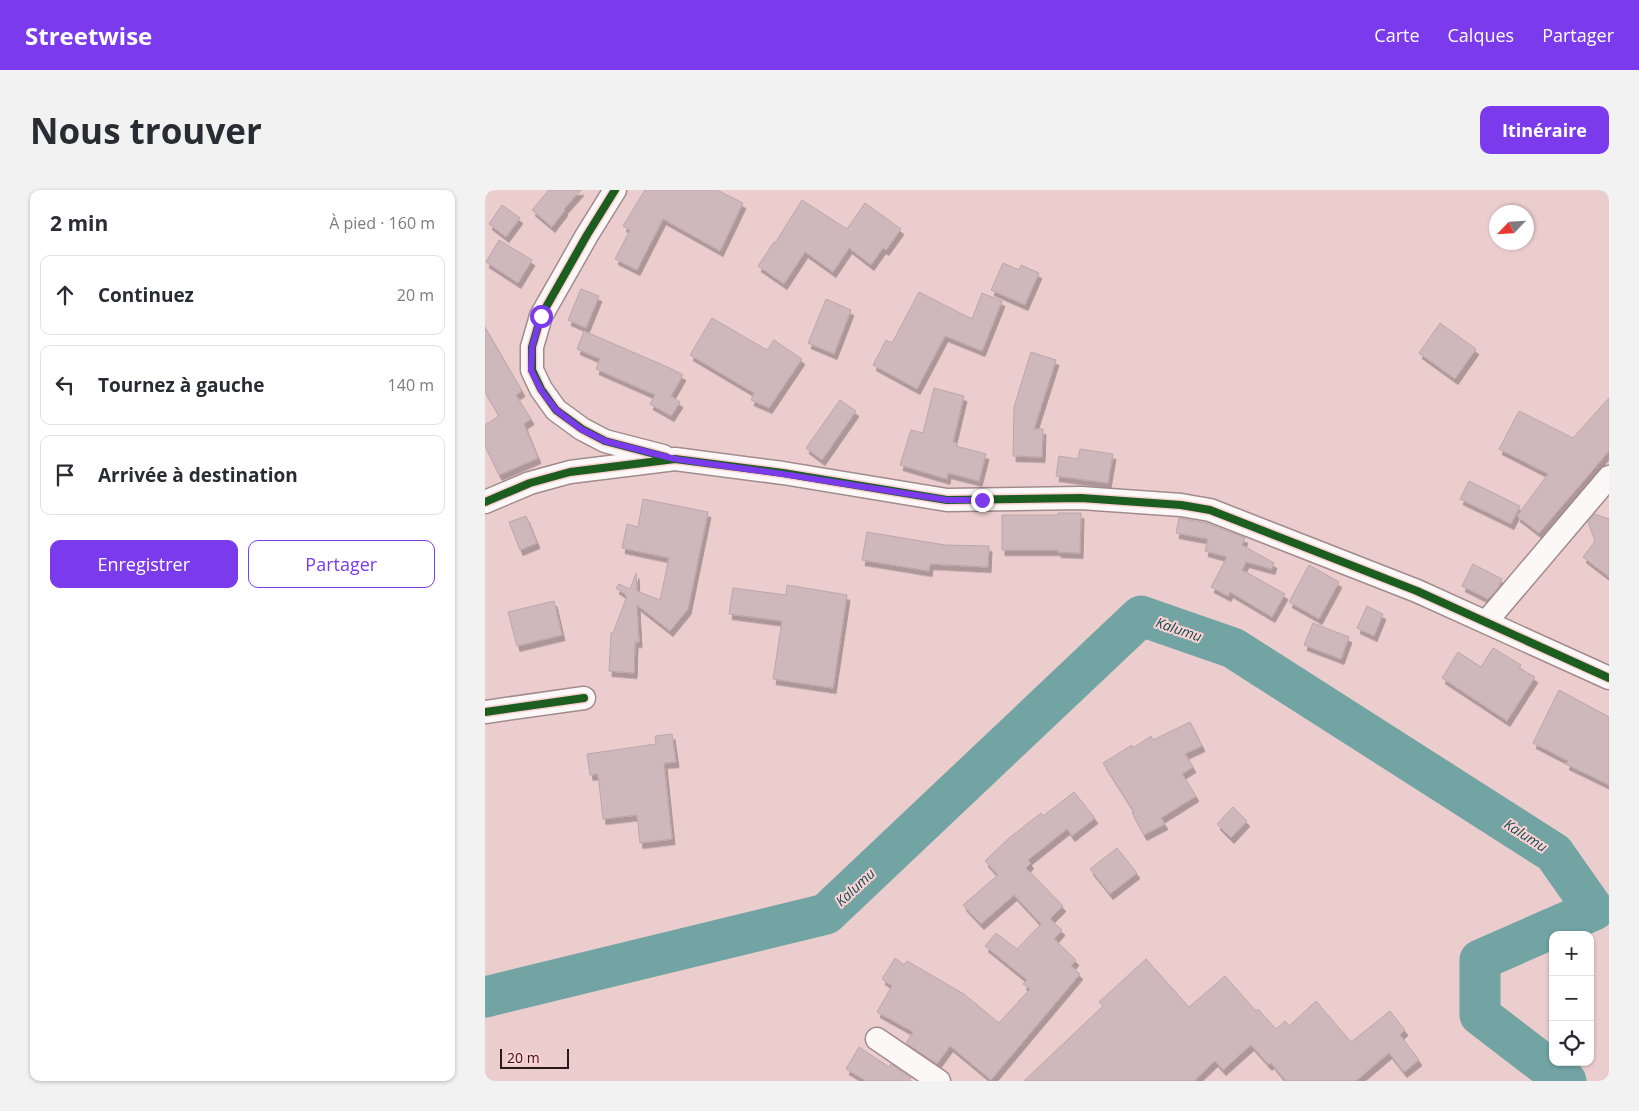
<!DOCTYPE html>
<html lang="fr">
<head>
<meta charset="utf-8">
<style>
	:root { --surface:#fff; --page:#f2f2f3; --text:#2b2b33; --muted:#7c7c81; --line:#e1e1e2; --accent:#7c3aed }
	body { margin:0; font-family:"Open Sans",sans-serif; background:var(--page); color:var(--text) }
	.controls { position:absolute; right:15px; bottom:15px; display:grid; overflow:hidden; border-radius:10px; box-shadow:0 1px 4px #0004 }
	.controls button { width:45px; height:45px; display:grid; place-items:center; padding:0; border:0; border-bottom:1px solid var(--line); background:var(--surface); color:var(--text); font:25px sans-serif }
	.compass { position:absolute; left:1004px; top:15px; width:45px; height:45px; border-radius:50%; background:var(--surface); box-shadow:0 1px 4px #0004; rotate:245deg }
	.scale { position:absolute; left:15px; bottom:12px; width:69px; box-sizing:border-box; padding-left:5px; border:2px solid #2c1719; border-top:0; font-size:14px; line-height:18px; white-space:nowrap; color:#2c1719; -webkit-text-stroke:4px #fed0d3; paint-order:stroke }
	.stop { position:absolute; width:15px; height:15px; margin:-11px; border:4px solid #7c3aed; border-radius:50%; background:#fff }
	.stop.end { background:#7c3aed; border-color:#fff; box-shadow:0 1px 5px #0008 }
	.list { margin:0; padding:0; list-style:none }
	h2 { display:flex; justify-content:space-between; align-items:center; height:65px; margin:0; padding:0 20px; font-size:21px }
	h2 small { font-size:16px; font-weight:400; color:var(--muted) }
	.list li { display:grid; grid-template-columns:32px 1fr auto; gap:15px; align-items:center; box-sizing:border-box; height:80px; margin:0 10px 10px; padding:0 10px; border:1px solid var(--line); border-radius:10px }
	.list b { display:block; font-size:19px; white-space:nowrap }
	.list em { font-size:16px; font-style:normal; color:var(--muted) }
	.actions { display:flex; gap:10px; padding:15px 20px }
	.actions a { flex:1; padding:11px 0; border:1px solid var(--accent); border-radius:10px; text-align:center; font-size:18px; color:var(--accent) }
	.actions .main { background:var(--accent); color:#fff }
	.icon { flex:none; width:28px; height:28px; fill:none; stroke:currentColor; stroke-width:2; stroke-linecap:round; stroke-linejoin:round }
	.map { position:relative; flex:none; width:1124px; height:891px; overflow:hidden; border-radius:10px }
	header { display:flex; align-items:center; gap:30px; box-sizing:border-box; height:70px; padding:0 25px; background:var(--accent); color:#fff }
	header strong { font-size:24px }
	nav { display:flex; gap:28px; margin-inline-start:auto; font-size:18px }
	.intro { display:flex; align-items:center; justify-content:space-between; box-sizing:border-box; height:120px; padding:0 30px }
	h1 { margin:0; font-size:35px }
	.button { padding:12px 22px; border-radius:10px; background:var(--accent); color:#fff; font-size:18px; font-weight:700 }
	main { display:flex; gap:30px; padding:0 30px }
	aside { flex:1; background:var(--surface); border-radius:10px; box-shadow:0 1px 4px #0004 }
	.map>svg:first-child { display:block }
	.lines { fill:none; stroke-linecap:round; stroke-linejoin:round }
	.river { stroke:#71a4a3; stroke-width:41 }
	.building { fill:#cfb8bc; stroke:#bca6aa; filter:url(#shadow) }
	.minor-casing { stroke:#a28b8d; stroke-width:25 }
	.minor { stroke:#fcf8f8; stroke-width:22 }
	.cycleway-casing { stroke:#fed0d3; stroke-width:11 }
	.cycleway { stroke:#1b5e20; stroke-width:8 }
	.route { stroke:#7c3aed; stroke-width:6 }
	.labels { text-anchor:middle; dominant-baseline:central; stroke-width:4; stroke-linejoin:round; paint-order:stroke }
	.water-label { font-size:14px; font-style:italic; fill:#065252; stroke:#fed0d3 }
</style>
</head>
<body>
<header>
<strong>Streetwise</strong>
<nav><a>Carte</a><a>Calques</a><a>Partager</a></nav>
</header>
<div class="intro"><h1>Nous trouver</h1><a class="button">Itinéraire</a></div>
<main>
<aside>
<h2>2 min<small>À pied · 160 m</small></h2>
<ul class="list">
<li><svg class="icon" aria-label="ahead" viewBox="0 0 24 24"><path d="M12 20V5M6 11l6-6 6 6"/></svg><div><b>Continuez</b></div><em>20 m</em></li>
<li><svg class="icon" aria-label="left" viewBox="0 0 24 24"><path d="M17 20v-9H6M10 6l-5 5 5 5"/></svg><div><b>Tournez à gauche</b></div><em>140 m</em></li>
<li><svg class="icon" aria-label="arrive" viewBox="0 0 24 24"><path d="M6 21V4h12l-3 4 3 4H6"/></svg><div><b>Arrivée à destination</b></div></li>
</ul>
<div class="actions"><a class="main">Enregistrer</a><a>Partager</a></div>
</aside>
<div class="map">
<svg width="1124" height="891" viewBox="0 0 1124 891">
	<defs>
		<filter id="shadow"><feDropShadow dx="3" dy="5.5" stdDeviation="0" flood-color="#0004"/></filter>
	</defs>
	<rect width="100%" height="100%" fill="#ebcdce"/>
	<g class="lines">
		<path class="river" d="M0,807L341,724L656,426L748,458L1069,663L1109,720L995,770V825L1081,891"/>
	</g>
	<path class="building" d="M64,0H96L79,19L80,20L67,37L47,20Z
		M160,0H232L258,13L235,61L178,29L152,80L130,69L145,40L138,36Z
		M317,10L362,39L380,13L416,39L401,60L398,58L386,75L364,58L348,82L320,62L299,94L273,76L289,52L290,53Z
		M17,15L35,28L21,47L4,34Z
		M14,50L47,70L33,93L1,72Z
		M518,73L534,80L536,75L554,83L540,115L506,100Z
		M96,99L114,106L101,138L83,130Z
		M434,102L487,129L497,103L517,111L497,161L460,146L432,199L388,175L401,150L407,153Z
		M341,109L366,120L349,164L323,153Z
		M227,128L282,160L289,150L317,169L284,218L266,210L269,203L205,165Z
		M955,133L991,159L970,189L934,163Z
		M0,137L37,201L31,205L46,229L39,234L53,268L14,285L0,256V235L14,226L0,202Z
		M99,141L187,179L198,185L186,206L195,212L186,226L165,214L170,205L111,179L115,169L92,159Z
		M546,162L571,170L549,239H558L557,267L528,266L529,217Z
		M449,198L479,206L468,252L472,253L471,256L501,264L494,291L463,283L462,289L415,275L426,240L438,243Z
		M1124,208V261L1054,343L1032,326L1063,284L1014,259L1034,221L1088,248Z
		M355,210L371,221L337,270L321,258Z
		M595,259L628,264L623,293L571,286L574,266L593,269Z
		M984,291L1035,316L1026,334L975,309Z
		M158,309L223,322L203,419L185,441L152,415L154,452H150L149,483L124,481L126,443H128L142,406L131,398L134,394L145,399L151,383L152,401L175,410L184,368L137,358L142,334L153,337Z
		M573,323H596L595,363L573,362V360H517V325H573Z
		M1110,324L1124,329V387L1098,367L1110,351L1103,332Z
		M41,326L52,353L35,360L24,332Z
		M694,328L721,333L760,348L757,355L789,373L787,379L761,372L757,380L800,404L787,427L745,402L743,406L726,397L742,367L720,361L723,349L691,343Z
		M382,342L460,355L504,356L503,377L445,374L444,381L377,370Z
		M988,374L1017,389L1013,398L1003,409L977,396Z
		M824,375L854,392L834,429L804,412Z
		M302,395L362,405L348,498L288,489L297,431L244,424L248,398L301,405Z
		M69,411L77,445L32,456L23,422Z
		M882,416L898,424L889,446L872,438Z
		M828,433L864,447L856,469L819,455Z
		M1008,458L1036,475L1034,478L1050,487L1022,531L957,488L973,462L996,477Z
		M1074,500L1124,527V595L1081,574L1083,571L1048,553Z
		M705,532L717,556L700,564L708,577L697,584L711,606L676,628L680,634L659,645L647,623L649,622L618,573L647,555L648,558L666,546L668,550Z
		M187,544L191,572L179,573L187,649L155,653L152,625L118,629L113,584L105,585L102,564L171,554L170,546Z
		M589,602L610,628L587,646L582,639L543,670L546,673L541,678L578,716L565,729L577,740L569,749L591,770L586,776L595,784L506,890L465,856L452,874L421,853L428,842L392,822L407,796L397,789L410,768L419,775L422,771L479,804L514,833L545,799L538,794L542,790L500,756L511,743L532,759L556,734L529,705L496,734L478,715L513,685L500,671L523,649L556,623L558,626Z
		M748,617L762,631L746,648L732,634Z
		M632,658L652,683L625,704L605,679Z
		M661,769L704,817L740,786L771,821L773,819L791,839L800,831L804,836L831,811L866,852L905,821L920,840L915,845L934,870L919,882L904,863L871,891H801L786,873L784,875L766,855L738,880L730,871L709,891H539L618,816L614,812Z
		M374,857L404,877L406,874L426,888L424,890L426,891H381L361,879Z"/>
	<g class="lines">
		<g class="minor-casing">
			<path id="minor" d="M130,0L102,45L56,126L47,157V180L56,199L71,220L97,239L120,251L178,266
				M0,312L45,293L85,282L190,269L298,283L462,310L596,308L696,315L725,320L932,401L1124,488
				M1001,432L1124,287
				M0,522L99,508
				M392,849L454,891"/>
		</g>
		<use href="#minor" class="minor"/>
		<g class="cycleway-casing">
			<path id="cycleway" d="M130,0L102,45L56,126L47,157V180L56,199L71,220L97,239L120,251L181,267
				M0,312L45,293L85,282L190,269L298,283L462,310L596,308L696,315L725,320L932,401L1124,488
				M0,522L99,508"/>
		</g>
		<use href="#cycleway" class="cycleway"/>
	</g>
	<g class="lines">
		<path class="route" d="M56,126L47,157L46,180L56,200L71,220L96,239L120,251L190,269L298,284L462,310H497"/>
	</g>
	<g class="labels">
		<g class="water-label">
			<text transform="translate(694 439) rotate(19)">Kalumu</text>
			<text transform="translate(1041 645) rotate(33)">Kalumu</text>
			<text transform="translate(370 697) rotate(-43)">Kalumu</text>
		</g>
	</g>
</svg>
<div class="controls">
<button>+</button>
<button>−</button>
<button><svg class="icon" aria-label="locate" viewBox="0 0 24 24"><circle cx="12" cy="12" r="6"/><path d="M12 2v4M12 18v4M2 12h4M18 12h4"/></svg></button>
</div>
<svg class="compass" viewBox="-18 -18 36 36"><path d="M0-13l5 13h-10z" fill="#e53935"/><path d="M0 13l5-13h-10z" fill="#7c7c81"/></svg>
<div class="scale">20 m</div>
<div class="stop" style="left:56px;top:126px"></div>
<div class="stop end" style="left:497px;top:310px"></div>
</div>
</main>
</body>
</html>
